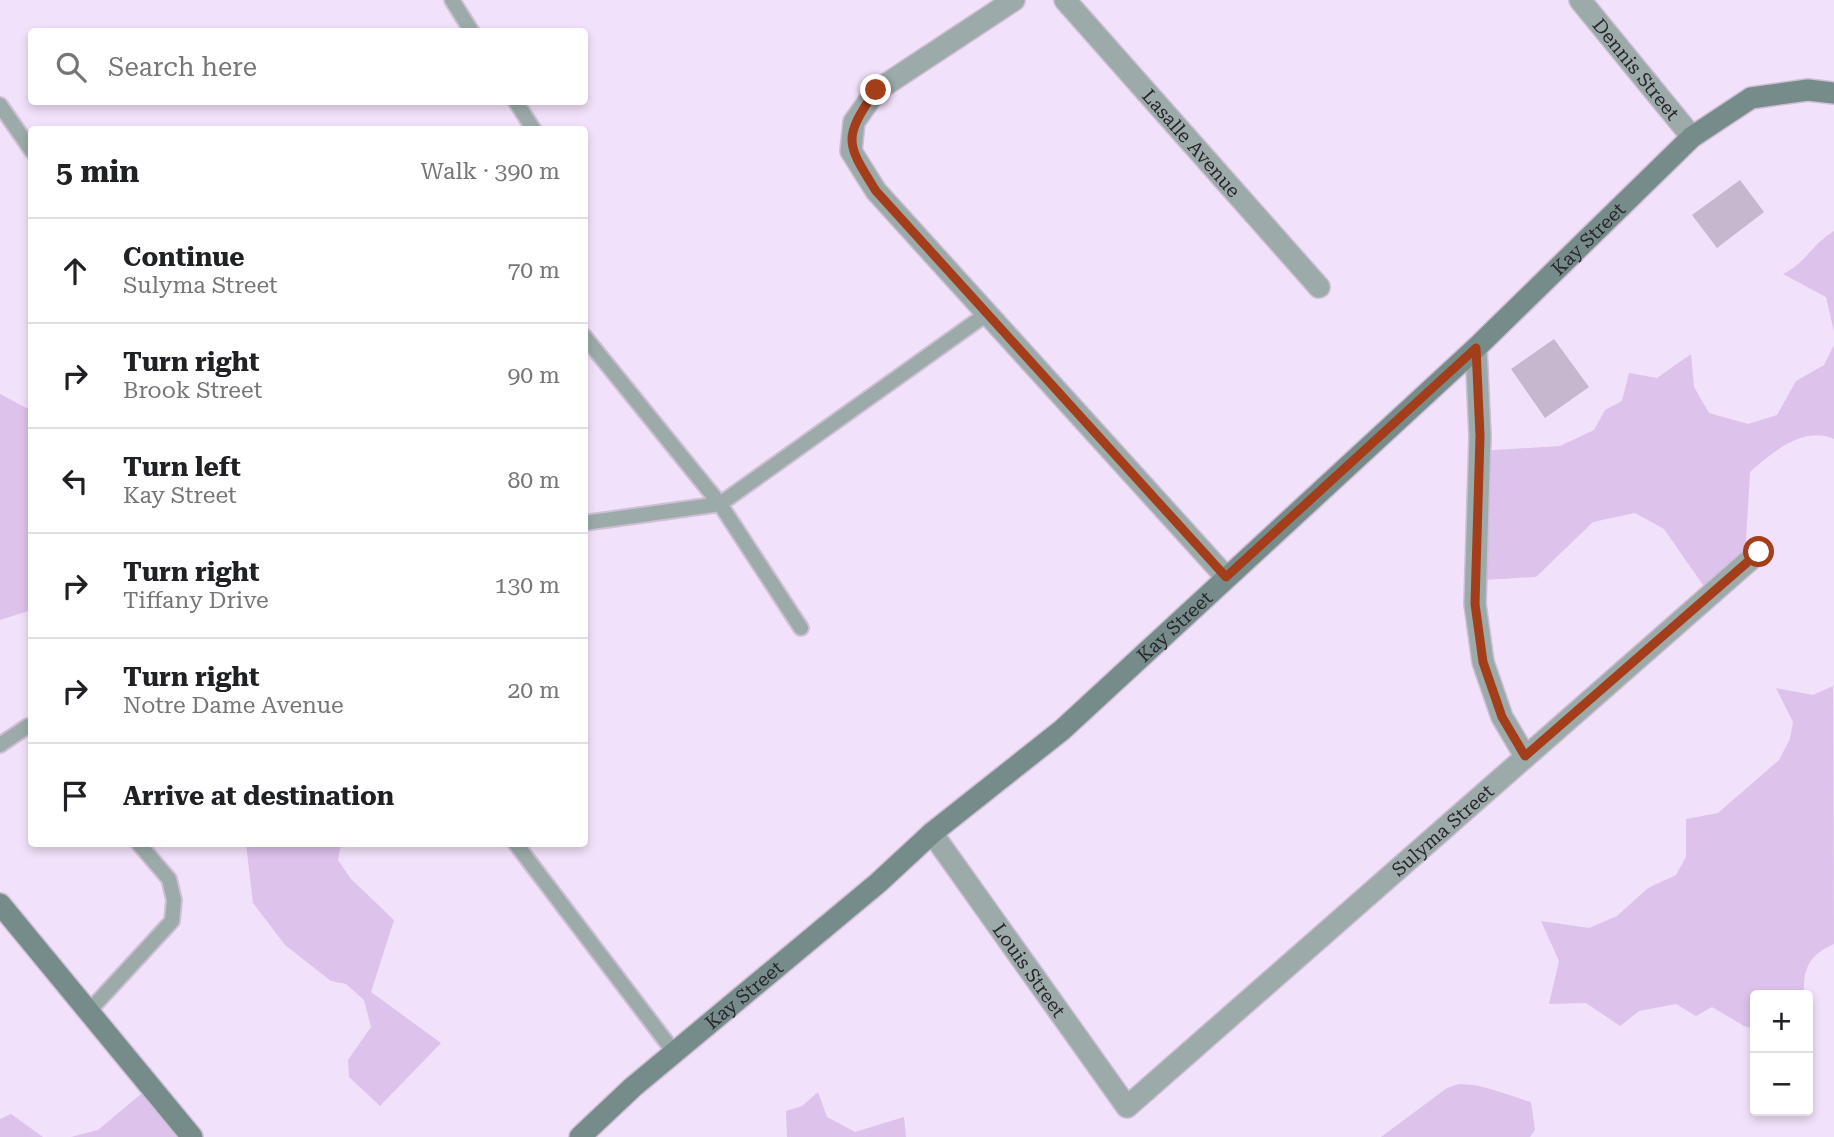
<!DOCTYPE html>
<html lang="en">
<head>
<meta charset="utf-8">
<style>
	:root { --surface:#fff; --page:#f2f2f2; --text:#202124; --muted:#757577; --line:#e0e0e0 }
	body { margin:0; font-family:"Roboto Serif",serif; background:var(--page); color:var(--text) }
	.controls { position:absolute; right:21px; bottom:21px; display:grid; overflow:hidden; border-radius:7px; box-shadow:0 4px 10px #0003 }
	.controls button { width:63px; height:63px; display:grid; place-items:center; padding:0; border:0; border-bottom:2px solid var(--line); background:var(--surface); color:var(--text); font:35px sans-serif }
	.stop { position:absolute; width:21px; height:21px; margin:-16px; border:5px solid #a43d1a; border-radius:50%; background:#fff }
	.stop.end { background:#a43d1a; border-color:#fff; box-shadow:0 2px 7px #0008 }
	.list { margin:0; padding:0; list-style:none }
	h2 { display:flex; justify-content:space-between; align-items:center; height:91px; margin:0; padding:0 28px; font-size:30px }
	h2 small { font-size:23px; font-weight:400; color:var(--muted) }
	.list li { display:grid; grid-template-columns:46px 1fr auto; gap:21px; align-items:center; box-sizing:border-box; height:105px; padding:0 28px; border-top:2px solid var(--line) }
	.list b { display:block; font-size:26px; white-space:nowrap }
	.list p { margin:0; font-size:23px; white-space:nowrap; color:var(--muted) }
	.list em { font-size:23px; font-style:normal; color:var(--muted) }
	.icon { flex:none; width:38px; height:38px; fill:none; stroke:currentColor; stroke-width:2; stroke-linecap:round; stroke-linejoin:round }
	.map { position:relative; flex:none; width:1834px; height:1137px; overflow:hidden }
	.search { position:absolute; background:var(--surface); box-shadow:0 4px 10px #0003; left:28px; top:28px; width:560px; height:77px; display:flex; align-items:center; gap:18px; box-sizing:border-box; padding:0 24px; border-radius:7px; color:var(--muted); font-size:26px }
	.panel { position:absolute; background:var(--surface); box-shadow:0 4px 10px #0003; left:28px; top:126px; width:560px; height:721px; border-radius:7px }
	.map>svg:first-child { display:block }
	.green { fill:#ddc2eb }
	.building { fill:#c6b7cf }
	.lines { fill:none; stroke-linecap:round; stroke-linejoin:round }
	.lane-casing { stroke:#cebfd5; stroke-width:18 }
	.street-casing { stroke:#cebfd5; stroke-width:24 }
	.secondary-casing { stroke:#cebfd5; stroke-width:24 }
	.lane { stroke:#9caba9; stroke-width:14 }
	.street { stroke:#9caba9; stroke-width:21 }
	.secondary { stroke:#768c8a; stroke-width:21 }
	.route { stroke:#a43d1a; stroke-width:9 }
	.labels { text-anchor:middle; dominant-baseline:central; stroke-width:5; stroke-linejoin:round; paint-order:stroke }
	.street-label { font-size:19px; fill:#2b252e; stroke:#f2e1fa }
</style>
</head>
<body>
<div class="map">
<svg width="1834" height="1137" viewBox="0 0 1834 1137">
	<rect width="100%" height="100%" fill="#f2e1fa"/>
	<path class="green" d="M1834,231V332L1826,297L1783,274C1807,262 1811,245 1834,231Z
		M1834,345V439C1804,425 1771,453 1750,472L1745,558L1703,585L1664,529L1635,513L1593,522L1536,577L1483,580L1479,451L1560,446L1594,430L1605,410L1622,401L1629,373L1657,378L1691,354L1694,387L1709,413L1748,424L1777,415L1796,381L1824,365Z
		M0,394L32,411L31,610L0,620Z
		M1833,686L1834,944C1809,955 1803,968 1804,995H1755V1029L1744,1026L1712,1007L1696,1016L1676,1004L1639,1011L1620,1026L1586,1003L1549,1004L1559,961L1541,921L1589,928L1617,916L1648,888L1676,875L1686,857V819L1718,813L1779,760L1790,739L1793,722L1776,688L1813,695Z
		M246,844H341L338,860L351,879L394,920L371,992L441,1043L380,1106L349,1077L348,1060L371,1027L364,1000L346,984L331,981L285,945L253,903Z
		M1459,1084C1485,1084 1506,1095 1531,1102L1535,1130L1530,1137H1381L1447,1088Z
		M818,1092L827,1117L855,1132L904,1117L906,1137H787L786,1111L802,1106Z
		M141,1094L150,1095L187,1137H71L98,1130Z
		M11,1114L43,1137H0V1119Z"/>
	<path class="building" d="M1740,180L1764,212L1717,248L1692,215Z
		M1554,339L1589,387L1545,418L1511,369Z"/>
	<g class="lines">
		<g class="lane-casing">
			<path id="lane" d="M452,0L472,32
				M516,102L534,130
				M0,105L32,151
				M584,336L720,504L801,628
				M584,523L720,504L988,313
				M0,745L28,726L32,727
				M516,844L674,1052
				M90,1010L172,921L174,900L169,879L139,844"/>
		</g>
		<g class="street-casing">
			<g id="street">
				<path d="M1014,0L876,91L854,122L851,151L876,191L1226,577"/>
				<path id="s1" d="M1065,0L1319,287"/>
				<path id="s2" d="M1580,0L1692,137"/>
				<path d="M1476,348L1480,436L1475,604L1483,662L1502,717L1525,756"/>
				<path id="s3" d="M932,833L1127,1107L1759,552"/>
			</g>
		</g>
		<g class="secondary-casing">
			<g id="secondary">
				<path d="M0,904L192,1137"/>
				<path id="s4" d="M580,1137L633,1087L878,883L932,833L1062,730L1476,348L1692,137L1751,98L1808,90L1834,93"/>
			</g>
		</g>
		<use href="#lane" class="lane"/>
		<use href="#street" class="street"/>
		<use href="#secondary" class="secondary"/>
	</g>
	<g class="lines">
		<path class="route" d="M876,90C842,139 846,143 876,191L1226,577L1476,348L1480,436L1475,604L1483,662L1502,717L1525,756L1759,552"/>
	</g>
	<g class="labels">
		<g class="street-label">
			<text stroke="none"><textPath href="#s2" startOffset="89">Dennis Street</textPath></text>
			<text stroke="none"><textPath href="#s1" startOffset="191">Lasalle Avenue</textPath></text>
			<text stroke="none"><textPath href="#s4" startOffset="1351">Kay Street</textPath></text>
			<text stroke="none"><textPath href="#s4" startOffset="784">Kay Street</textPath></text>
			<text stroke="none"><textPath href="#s3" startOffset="756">Sulyma Street</textPath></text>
			<text stroke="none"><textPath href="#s3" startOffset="168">Louis Street</textPath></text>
			<text stroke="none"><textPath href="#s4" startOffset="217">Kay Street</textPath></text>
		</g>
	</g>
</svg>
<div class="controls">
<button>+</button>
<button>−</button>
</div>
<div class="stop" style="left:1759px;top:552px"></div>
<div class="stop end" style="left:876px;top:90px"></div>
<div class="search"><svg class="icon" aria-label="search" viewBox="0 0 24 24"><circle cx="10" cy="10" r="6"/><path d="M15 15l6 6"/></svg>Search here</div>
<section class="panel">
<h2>5 min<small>Walk · 390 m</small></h2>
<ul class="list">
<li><svg class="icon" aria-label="ahead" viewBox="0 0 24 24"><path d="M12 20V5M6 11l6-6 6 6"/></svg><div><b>Continue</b><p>Sulyma Street</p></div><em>70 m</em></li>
<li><svg class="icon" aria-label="right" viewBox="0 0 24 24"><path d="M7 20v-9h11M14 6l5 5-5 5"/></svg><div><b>Turn right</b><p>Brook Street</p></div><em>90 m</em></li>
<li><svg class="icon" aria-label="left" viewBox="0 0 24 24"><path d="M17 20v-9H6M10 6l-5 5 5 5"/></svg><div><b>Turn left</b><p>Kay Street</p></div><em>80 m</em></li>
<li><svg class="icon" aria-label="right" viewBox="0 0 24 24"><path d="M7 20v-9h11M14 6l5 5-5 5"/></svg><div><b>Turn right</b><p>Tiffany Drive</p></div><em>130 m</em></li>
<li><svg class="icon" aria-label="right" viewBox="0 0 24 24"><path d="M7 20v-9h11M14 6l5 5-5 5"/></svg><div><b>Turn right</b><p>Notre Dame Avenue</p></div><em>20 m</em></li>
<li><svg class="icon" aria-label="arrive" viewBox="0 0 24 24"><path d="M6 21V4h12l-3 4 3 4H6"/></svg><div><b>Arrive at destination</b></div></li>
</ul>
</section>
</div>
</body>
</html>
